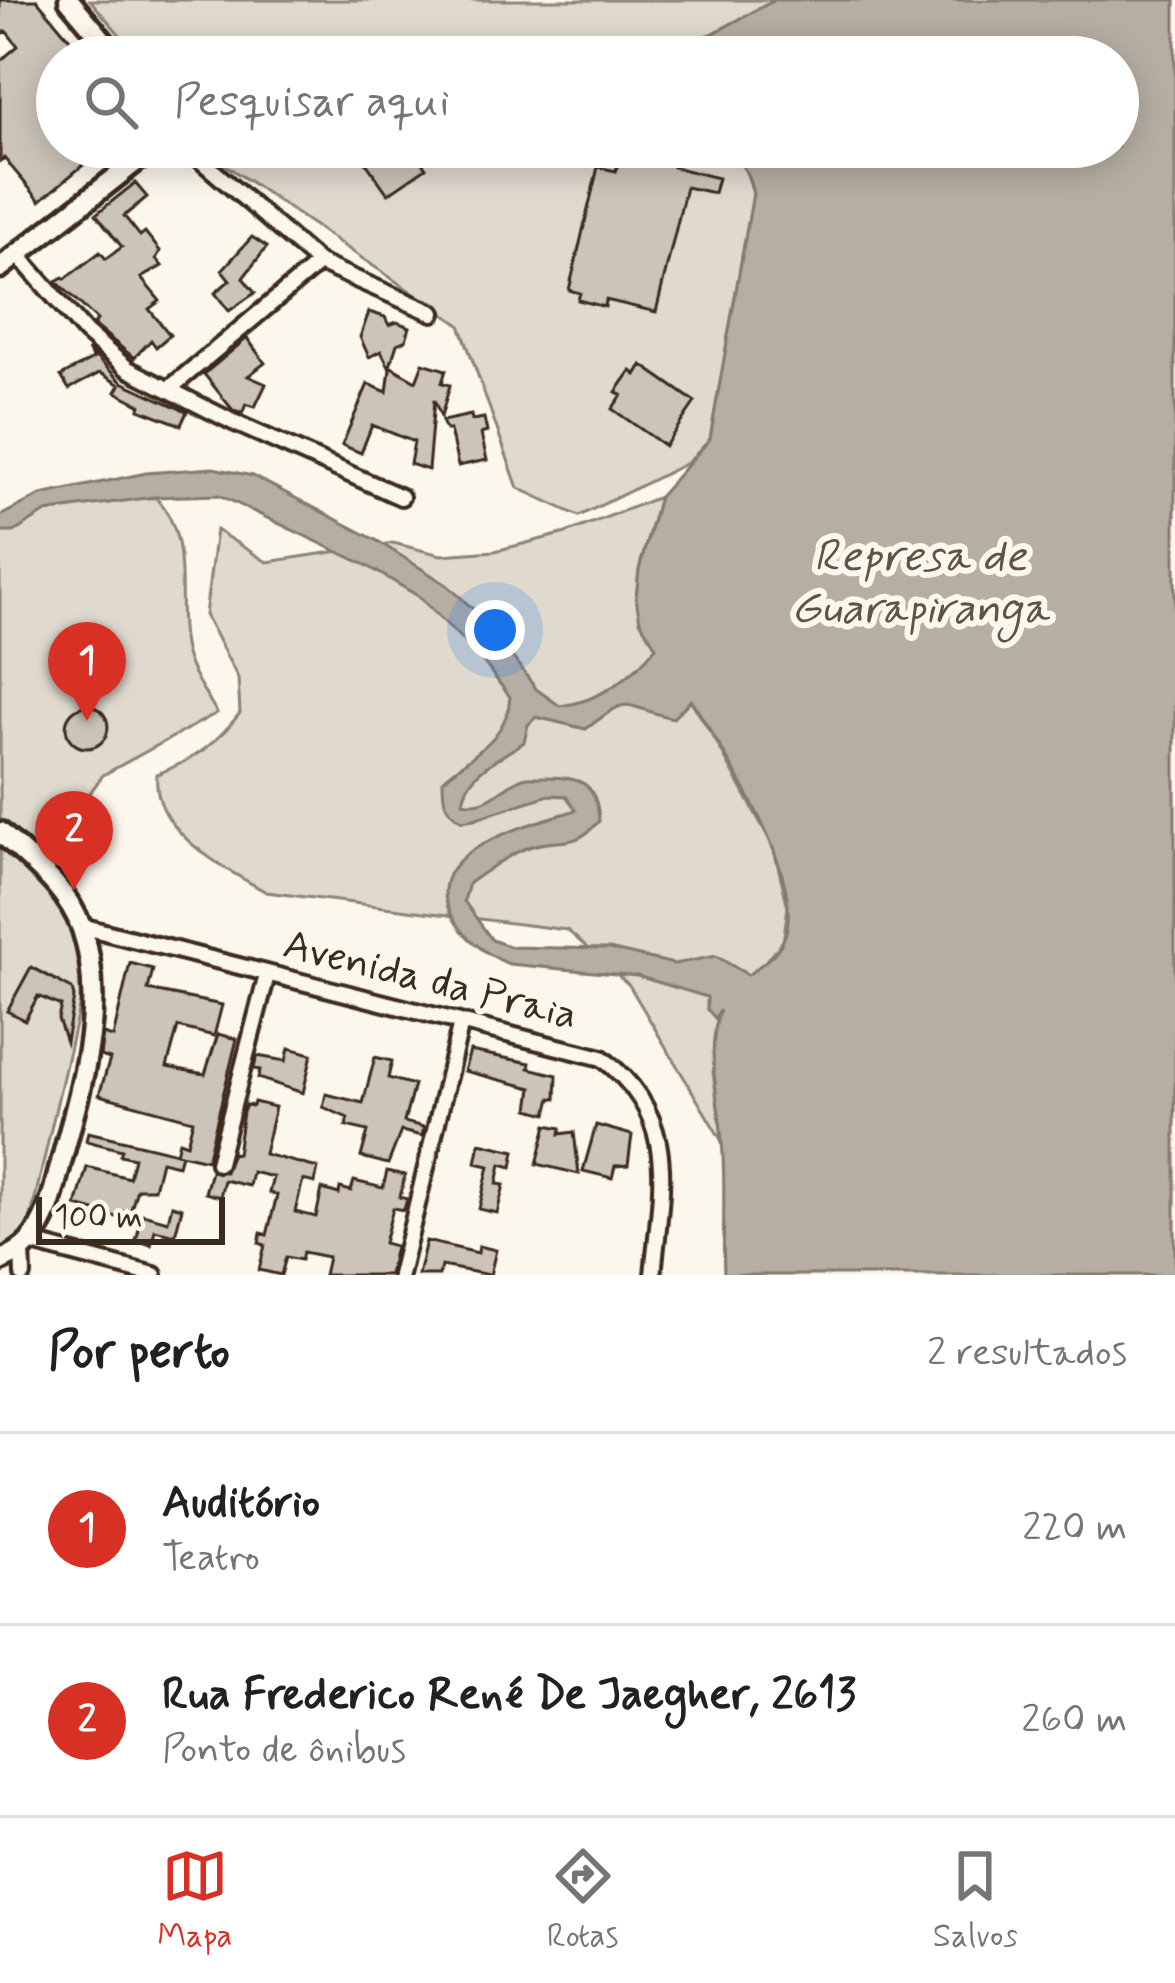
<!DOCTYPE html>
<html lang="pt">
<head>
<meta charset="utf-8">
<style>
	:root { --surface:#fff; --page:#f6f6f6; --text:#202124; --muted:#757577; --line:#e0e0e0; --accent:#d93025 }
	body { margin:0; font-family:Mynerve,sans-serif; background:var(--page); color:var(--text) }
	.scale { position:absolute; left:36px; bottom:30px; width:189px; box-sizing:border-box; padding-left:12px; border:6px solid #3b2a1e; border-top:0; font-size:33px; line-height:42px; white-space:nowrap; color:#3b2a1e; -webkit-text-stroke:9px #fbf7ec; paint-order:stroke }
	.you { position:absolute; left:495px; top:630px; width:42px; height:42px; margin:-30px; border:9px solid #fff; border-radius:50%; background:#1a73e8; box-shadow:0 0 0 18px #1a73e833 }
	.badge { display:grid; place-items:center; width:78px; height:78px; border-radius:50%; background:var(--accent); color:#fff; font-size:39px; font-weight:700 }
	.pin { position:absolute; translate:-50% -99px; filter:drop-shadow(0 3px 6px #0008) }
	.pin::after { content:''; position:absolute; top:63px; width:42px; height:36px; background:inherit; clip-path:polygon(0 0,100% 0,50% 100%) }
	.list { margin:0; padding:0; list-style:none }
	h2 { display:flex; justify-content:space-between; align-items:center; height:156px; margin:0; padding:0 48px; font-size:51px }
	h2 small { font-size:39px; font-weight:400; color:var(--muted) }
	.list li { display:grid; grid-template-columns:78px 1fr auto; gap:36px; align-items:center; box-sizing:border-box; height:192px; padding:0 48px; border-top:3px solid var(--line) }
	.list b { display:block; font-size:45px; white-space:nowrap }
	.list p { margin:0; font-size:39px; white-space:nowrap; color:var(--muted) }
	.list em { font-size:39px; font-style:normal; color:var(--muted) }
	.icon { flex:none; width:66px; height:66px; fill:none; stroke:currentColor; stroke-width:2; stroke-linecap:round; stroke-linejoin:round }
	.map { position:relative; flex:none; width:1175px; height:1275px; overflow:hidden }
	.search { position:absolute; background:var(--surface); box-shadow:0 6px 30px #0003; left:36px; right:36px; top:36px; height:132px; display:flex; align-items:center; gap:30px; box-sizing:border-box; padding:0 42px; border-radius:66px; color:var(--muted); font-size:45px }
	.sheet { height:540px; background:var(--surface) }
	nav { display:flex; justify-content:space-around; align-items:center; box-sizing:border-box; height:168px; border-top:3px solid var(--line); background:var(--surface); font-size:33px; color:var(--muted) }
	nav a { display:grid; justify-items:center; gap:6px }
	nav .on { color:var(--accent) }
	.map>svg:first-child { display:block }
	.green { fill:#dfd9ce; stroke:#8d8276; stroke-width:3 }
	.water { fill:#b6aea2; stroke:#85796d; stroke-width:3; fill-rule:evenodd }
	.building { fill:#ccc4b9; stroke:#3b2a1e; stroke-width:3 }
	.lines { fill:none; stroke-linecap:round; stroke-linejoin:round }
	.minor-casing { stroke:#3b2a1e; stroke-width:22 }
	.major-casing { stroke:#3b2a1e; stroke-width:27 }
	.minor { stroke:#fbf7ec; stroke-width:14 }
	.major { stroke:#fbf7ec; stroke-width:18 }
	.labels { text-anchor:middle; dominant-baseline:central; stroke-width:12; stroke-linejoin:round; paint-order:stroke }
	.street-label { font-size:42px; fill:#3b2a1e; stroke:#fbf7ec }
	.water-label { font-size:45px; font-style:italic; fill:#605246; stroke:#fbf7ec }
</style>
</head>
<body>
<div class="map">
<svg width="1175" height="1275" viewBox="0 0 1175 1275">
	<rect width="100%" height="100%" fill="#fbf7ec"/>
	<filter id="ink" filterUnits="userSpaceOnUse"><feTurbulence type="fractalNoise" baseFrequency=".00833" numOctaves="2"/><feDisplacementMap in="SourceGraphic" scale="24" xChannelSelector="R" yChannelSelector="G"/><feConvolveMatrix kernelMatrix="1 2 1 2 8 2 1 2 1" color-interpolation-filters="sRGB"/></filter>
	<g filter="url(#ink)">
		<path class="green" d="M90,0H775L712,34L636,57H139Z
			M221,147H702C736,158 745,157 753,194L710,440L687,463L579,516L518,488L460,325L221,162Z
			M132,497L156,498C196,540 173,606 186,654C191,674 207,695 217,713L103,775L38,863L0,827V528L33,514Z
			M659,497L639,570L636,598L667,662L717,743L773,846L788,907L783,942L767,959L713,1072L723,1143L629,985L567,930L266,892C223,867 151,831 157,774C194,760 216,744 240,713L238,678L205,615L216,530L267,562L393,543L441,555L495,551L566,533Z
			M0,841L74,913L84,985L29,1225L23,1237L0,1251Z"/>
		<path class="water" d="M775,0H1175V1275H724C722,1231 726,1186 722,1141C719,1098 705,1052 720,1010L715,1018L707,1009V997L637,976L509,964C485,954 465,939 452,916C415,849 534,824 576,810L566,796L549,795L474,819L462,821C444,810 443,801 443,780C473,753 507,740 510,697L478,655L418,596L366,565L219,495L154,497L65,509L46,512L14,532H0V516L41,495L146,473L213,468L253,476L376,540L447,585L486,621L536,689L560,706C599,702 633,676 656,647L640,621L636,598L639,570L659,497L710,439L753,194C745,157 736,158 702,147H1118V57H636L712,34ZM691,700C722,749 813,886 782,942C776,955 759,966 748,975L716,956L674,964L609,949L511,947L492,940L464,901L469,883C488,870 507,855 529,847C560,836 574,851 599,821C597,781 579,776 542,777C536,777 529,776 523,778C502,786 489,808 463,802C467,771 501,758 524,742L528,725L536,717L586,729C634,692 619,706 673,718Z"/>
		<path class="building" d="M0,0H37L85,57H57V102L48,109L57,120V147H105L40,201L4,158L0,161V61L18,46L6,31L0,36Z
			M355,147H411L426,168L388,194Z
			M622,147H678L673,167L718,178L714,193L686,187L656,312L606,300L605,307L578,300L580,293L569,290L598,167L616,171Z
			M135,183L147,197L124,216L140,236L145,232L160,251L156,259L162,266L141,278L160,301L149,309L170,335L156,347L151,340L134,358L94,325L97,320L56,281L63,277L65,279L100,252L106,259L122,247L96,214Z
			M252,237L267,247L243,278L255,293L229,311L215,293L230,280L222,270Z
			M369,312L385,317L389,325L397,322L410,327L406,340L397,344L390,366L416,381L423,363L446,370L442,383L450,385L441,417L434,400L428,470L410,464L414,442L372,425L361,453L342,445L368,384L387,392L390,369L381,351L369,357L360,337Z
			M247,338L265,363L248,376L266,384L255,407L246,404L242,414L232,409L204,374Z
			M88,350L122,382L187,412L181,425L139,409L141,405L116,392L120,385L100,373L69,389L61,376L93,359Z
			M642,365L695,402L665,446L612,409L622,395L616,392L631,371L636,375Z
			M471,415L472,420L484,418L487,432L481,434L487,460L458,466L450,430H446L442,421Z
			M66 727a21 21 0 1 1 42 0a21 21 0 1 1-42 0Z
			M130,963L153,969L148,990L222,1005L214,1036L178,1027L167,1067L205,1074L218,1034L237,1039L207,1160L176,1153L179,1141L187,1144L193,1120L99,1095L110,1059L100,1056L103,1034L113,1037Z
			M31,967L72,989L74,997L66,1042L58,1019L61,1006L38,996L25,1020L7,1011Z
			M289,1048L312,1054L303,1093L258,1078L260,1070L254,1069L257,1056L286,1061Z
			M470,1051L530,1063L529,1068L557,1075L556,1099L551,1098L547,1114L529,1109L532,1088L464,1071Z
			M375,1057L392,1061L388,1078L414,1085L404,1122L424,1127L422,1136L401,1131L388,1164L361,1157L368,1131L346,1126L348,1118L323,1107L326,1094L363,1103Z
			M254,1102L275,1107L264,1154L318,1168L315,1183L303,1180L295,1212L316,1217L322,1189L339,1194L340,1188L351,1191L354,1181L383,1188L387,1171L405,1175L400,1197L407,1199L404,1210L393,1208L384,1243L395,1246L389,1275H324L328,1257L303,1252L301,1260L286,1257L281,1275L259,1270L265,1245L259,1243L261,1233L267,1235L277,1195L269,1193L273,1177L252,1172L249,1186L224,1180L220,1197L205,1193L211,1171L225,1172L232,1153L237,1154L243,1112L246,1105L253,1106Z
			M547,1125L561,1128L560,1134L574,1132L579,1174L537,1164Z
			M596,1125L632,1135L628,1165L615,1166L612,1178L583,1171Z
			M88,1132L181,1154L178,1165L161,1161L154,1189H137L130,1213L122,1211L120,1218L76,1206L87,1167L129,1178L134,1158L120,1155L122,1150L86,1141Z
			M480,1143L515,1151L512,1167L501,1164L497,1184L504,1185L497,1213L479,1209L489,1166L476,1163Z
			M172,1205L182,1208L175,1235L155,1230L151,1245L136,1240L143,1214L168,1221Z
			M426,1241L478,1253L479,1246L496,1250L490,1275L441,1266L439,1275H418Z"/>
		<g class="lines">
			<g class="minor-casing">
				<path id="minor" d="M189,150L319,263L433,313
					M19,256L86,333L128,369L233,422L401,497
					M169,389L319,263
					M81,926L602,1058C681,1119 661,1187 653,1275
					M218,1163L267,975
					M29,1242L154,1275
					M22,1249L23,1275
					M400,1275L461,1023"/>
			</g>
			<g class="major-casing">
				<path id="major" d="M69,0L117,57
					M163,147L181,152L193,147
					M0,268L138,160L164,148
					M0,832C32,862 67,887 82,929C107,1003 82,1083 63,1155C55,1184 50,1217 30,1241C22,1250 11,1256 0,1261"/>
			</g>
			<use href="#minor" class="minor"/>
			<use href="#major" class="major"/>
		</g>
	</g>
	<g class="labels">
		<g class="street-label">
			<text transform="translate(430 981) rotate(14)">Avenida da Praia</text>
		</g>
		<g class="water-label">
			<text x="920" y="557">Represa de<tspan x="920" dy="52">Guarapiranga</tspan></text>
		</g>
	</g>
</svg>
<div class="scale">100 m</div>
<div class="you"></div>
<div class="pin badge" style="left:87px;top:721px">1</div>
<div class="pin badge" style="left:74px;top:890px">2</div>
<div class="search"><svg class="icon" aria-label="search" viewBox="0 0 24 24"><circle cx="10" cy="10" r="6"/><path d="M15 15l6 6"/></svg>Pesquisar aqui</div>
</div>
<section class="sheet">
<h2>Por perto<small>2 resultados</small></h2>
<ul class="list">
<li><span class="badge">1</span><div><b>Auditório</b><p>Teatro</p></div><em>220 m</em></li>
<li><span class="badge">2</span><div><b>Rua Frederico René De Jaegher, 2613</b><p>Ponto de ônibus</p></div><em>260 m</em></li>
</ul>
</section>
<nav>
<a class="on"><svg class="icon" aria-label="map" viewBox="0 0 24 24"><path d="M3 6l6-2 6 2 6-2v14l-6 2-6-2-6 2zM9 4v14M15 6v14"/></svg>Mapa</a>
<a><svg class="icon" aria-label="directions" viewBox="0 0 24 24"><path d="M12 3l9 9-9 9-9-9zM9 14v-3h6M13 9l2 2-2 2"/></svg>Rotas</a>
<a><svg class="icon" aria-label="saved" viewBox="0 0 24 24"><path d="M7 4h10v16l-5-4-5 4z"/></svg>Salvos</a>
</nav>
</body>
</html>
